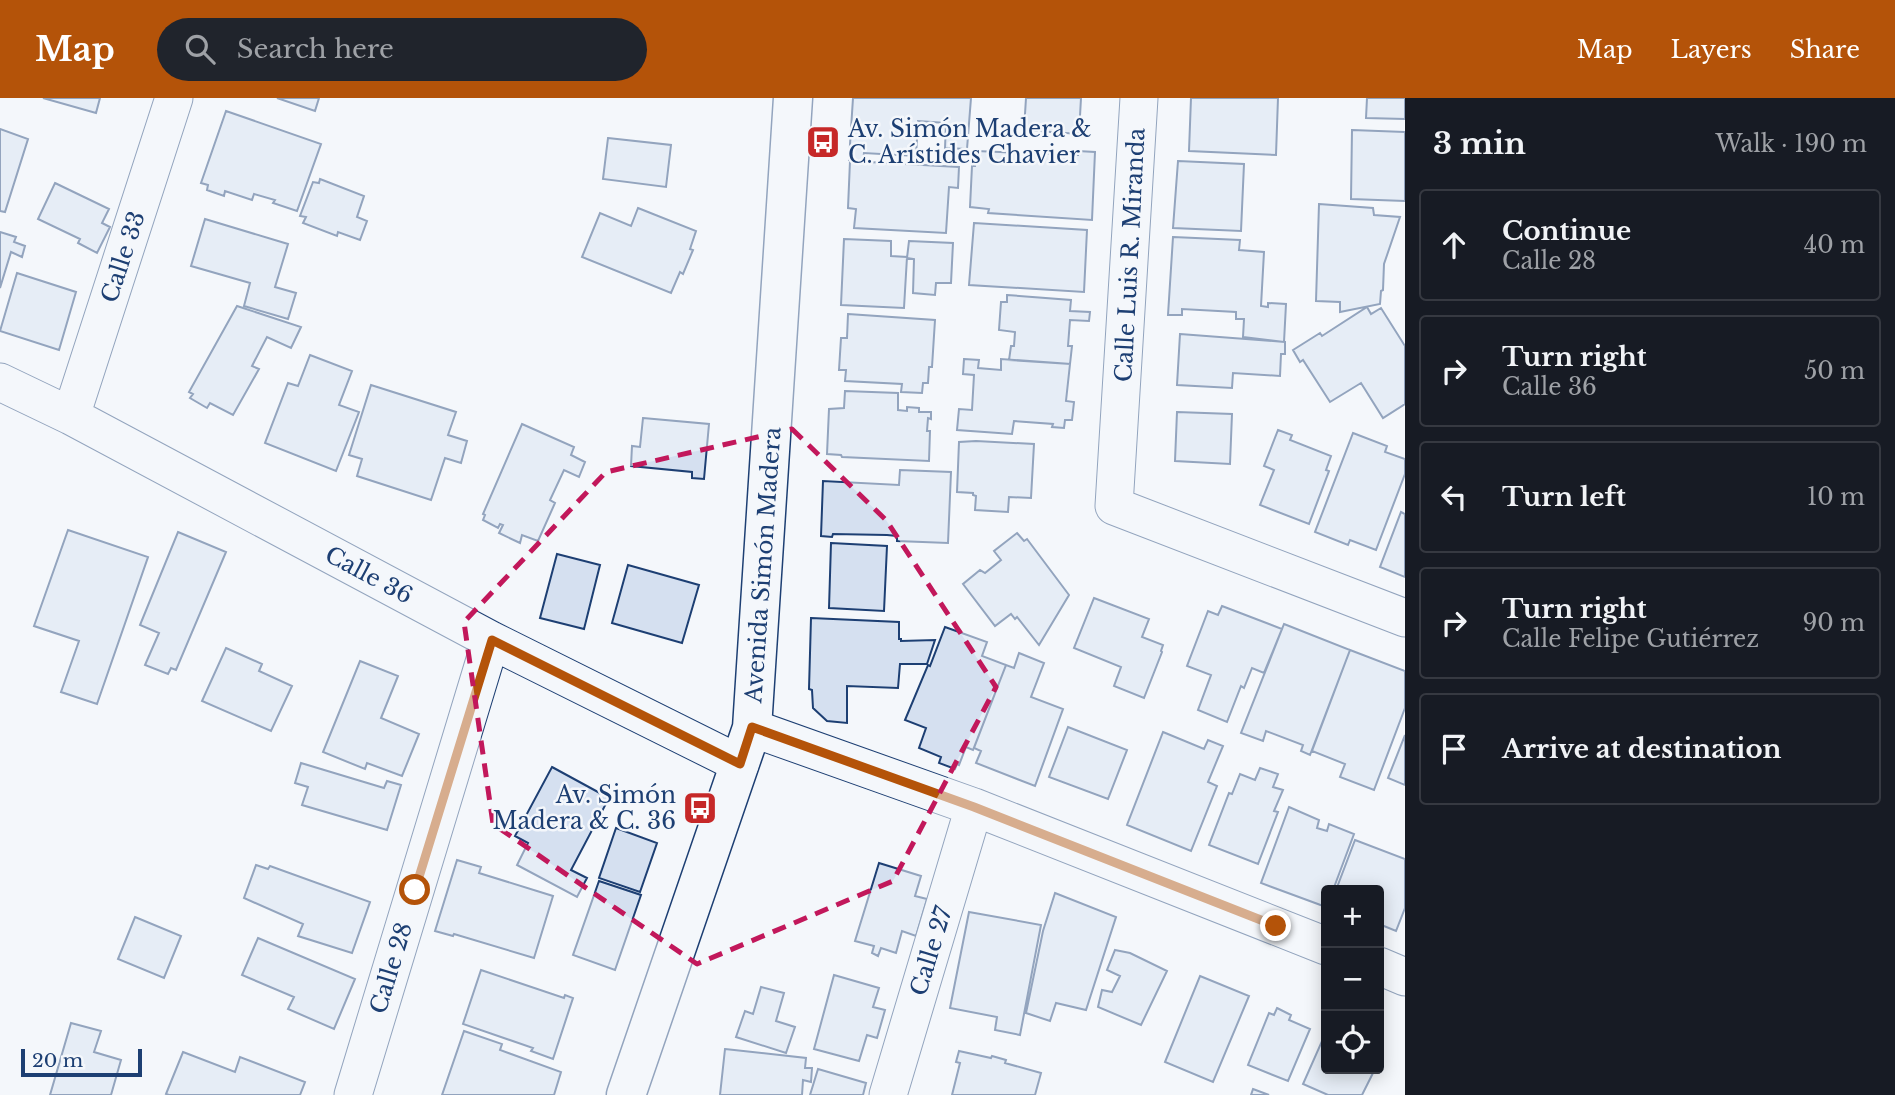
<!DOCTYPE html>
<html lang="en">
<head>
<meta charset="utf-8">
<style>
	:root { --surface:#171b24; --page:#20242c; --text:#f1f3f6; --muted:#9ea1a6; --line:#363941; --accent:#b45309 }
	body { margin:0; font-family:"Libre Baskerville",serif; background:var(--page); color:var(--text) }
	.controls { position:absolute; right:21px; bottom:21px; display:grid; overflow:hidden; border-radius:7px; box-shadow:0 4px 18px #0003 }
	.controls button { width:63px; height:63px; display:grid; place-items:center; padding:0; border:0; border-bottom:2px solid var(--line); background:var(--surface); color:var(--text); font:35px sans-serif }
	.scale { position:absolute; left:21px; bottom:18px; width:121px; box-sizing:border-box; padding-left:7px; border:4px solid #1d3f73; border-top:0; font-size:19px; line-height:24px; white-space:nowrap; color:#1d3f73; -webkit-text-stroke:5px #f4f7fb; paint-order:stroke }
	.stop { position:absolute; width:21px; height:21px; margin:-16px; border:5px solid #b45309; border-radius:50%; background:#fff }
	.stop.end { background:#b45309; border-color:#fff; box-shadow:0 2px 7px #0008 }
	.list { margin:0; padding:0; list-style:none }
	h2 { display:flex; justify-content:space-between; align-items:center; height:91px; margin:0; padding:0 28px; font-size:30px }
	h2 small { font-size:23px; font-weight:400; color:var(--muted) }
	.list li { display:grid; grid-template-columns:46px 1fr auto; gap:21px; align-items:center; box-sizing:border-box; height:112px; margin:0 14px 14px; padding:0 14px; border:2px solid var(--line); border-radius:7px }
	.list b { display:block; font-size:26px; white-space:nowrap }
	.list p { margin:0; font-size:23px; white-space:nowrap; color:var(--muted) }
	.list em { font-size:23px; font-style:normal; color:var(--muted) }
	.icon { flex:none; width:38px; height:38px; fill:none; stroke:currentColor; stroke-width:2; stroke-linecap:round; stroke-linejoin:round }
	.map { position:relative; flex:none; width:1405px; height:997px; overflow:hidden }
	header { display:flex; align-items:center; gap:42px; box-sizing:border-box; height:98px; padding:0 35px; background:var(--accent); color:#fff }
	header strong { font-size:33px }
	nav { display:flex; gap:38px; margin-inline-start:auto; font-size:24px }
	.search { width:490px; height:63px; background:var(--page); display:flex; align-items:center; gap:18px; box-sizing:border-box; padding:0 24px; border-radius:38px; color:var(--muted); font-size:26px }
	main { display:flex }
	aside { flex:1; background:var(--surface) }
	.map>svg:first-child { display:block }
	.building { fill:#d5e0f0; stroke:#1d3f73; stroke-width:2 }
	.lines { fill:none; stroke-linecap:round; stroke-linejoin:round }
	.minor-casing { stroke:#1d3f73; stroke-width:39 }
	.tertiary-casing { stroke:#1d3f73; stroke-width:41 }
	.minor { stroke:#f4f7fb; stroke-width:37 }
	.tertiary { stroke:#f4f7fb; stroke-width:38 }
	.route { stroke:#b45309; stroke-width:9 }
	.marked { fill:none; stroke:#c2185b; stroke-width:5; stroke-dasharray:14 9; stroke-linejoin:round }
	.labels { text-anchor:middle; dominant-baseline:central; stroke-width:5; stroke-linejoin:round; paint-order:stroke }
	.poi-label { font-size:23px; fill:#1d3f73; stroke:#f4f7fb; text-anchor:start }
	.street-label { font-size:23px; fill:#1d3f73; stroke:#f4f7fb }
</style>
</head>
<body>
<header>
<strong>Map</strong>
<div class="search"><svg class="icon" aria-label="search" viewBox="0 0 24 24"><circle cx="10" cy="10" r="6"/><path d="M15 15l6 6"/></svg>Search here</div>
<nav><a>Map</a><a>Layers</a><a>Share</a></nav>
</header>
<main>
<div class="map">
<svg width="1405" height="997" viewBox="0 0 1405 997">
	<rect width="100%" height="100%" fill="#f4f7fb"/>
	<path class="building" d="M43,0H100L96,15Z
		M277,0H319L315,13Z
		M853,0H971L967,51L945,50L946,25L918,23L916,58L864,55L863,63L849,62Z
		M1026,0H1081L1079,36L1024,32Z
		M1191,0H1278L1276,57L1189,53Z
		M1367,0H1405V21L1366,20Z
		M226,13L321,46L297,113L273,105L275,102L254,96L252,102L225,93L224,98L207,92L208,87L201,85Z
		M0,31L28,41L5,114L0,113Z
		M1352,32L1405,34V103L1351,101Z
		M608,40L671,47L666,89L603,81Z
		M976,53L1078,57V53L1095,54L1092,122L988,115L989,111L970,109L972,68H975Z
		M850,63L959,69L958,90L949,89L946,135L854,130L856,111L848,110Z
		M1178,63L1244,66L1241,133L1173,130Z
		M320,81L364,98L357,119L367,123L360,142L338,134L337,138L303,125L306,119L300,118L313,84L319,85Z
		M55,85L109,111L102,125L110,129L97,155L78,145L80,141L38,121Z
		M1319,106L1373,110L1374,117L1400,119L1384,166L1383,192L1381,193L1380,206L1340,214V204L1316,203Z
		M638,110L696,133L690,151L693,152L683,176L680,174L671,195L582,159L600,115L631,128Z
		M205,121L288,146L275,189L296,195L288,221L244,208L250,185L191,168Z
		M974,125L1087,132L1084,194L969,187Z
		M0,134L16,139L14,144L25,148L22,159L11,154L0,190Z
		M1173,139L1240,142L1239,152L1264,154L1261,208L1268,209V205L1286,206L1284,244L1243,239L1244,221H1236V214L1182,211V217H1168Z
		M844,141L891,143V158L907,159L904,210L841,207Z
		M909,143L953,145L951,185H936L935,197L913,195L914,161L907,160Z
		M17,175L76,194L59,252L0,233Z
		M1007,197L1071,202L1070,213L1090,214L1089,223L1070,222L1068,248H1072L1070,266L1009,262L1011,248H1014L1015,234L999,232L1001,204H1007Z
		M237,208L301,229L291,250L267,239L252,268L259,271L233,317L210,305L207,310L190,300L193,296L189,294Z
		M1367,209L1371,216L1381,210L1405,248V306L1383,320L1361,285L1330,304L1303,262L1300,264L1293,252L1320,235L1322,238Z
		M848,216L935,222L932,269H929L928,285H923L922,295L901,294L902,286L845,283L846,272H839L841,240H847Z
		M1180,236L1285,244V256H1281L1280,278L1233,275L1232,290L1177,287Z
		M310,257L352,273L339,307L359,314L336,373L265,345L288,285L298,288Z
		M964,261L979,262L978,270L1001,272V261L1070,266L1066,303L1074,304L1072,322H1065L1064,330L1052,329L1053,326L1014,323L1012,336L957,332L959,311L972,312L974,277L963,276Z
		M371,287L456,314L448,337L467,343L461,365L445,360L431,402L357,378L362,361L349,357Z
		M845,293L898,295V312L907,313V309L919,310V314H931V321L928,320L927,333H930L929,363L842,359L841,357L827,356L829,311L844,310Z
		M1177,314L1232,316L1230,366L1175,363Z
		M643,320L709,326L704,381L692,380V374L631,368L632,348L640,349Z
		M522,326L574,349L571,357L585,364L579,379L564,372L550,402L555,405L538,443L522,437L520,445L499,435L503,427L500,426L498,430L483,422L485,417L483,416Z
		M1278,332L1292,337L1290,342L1331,358L1326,372L1329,373L1309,426L1260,407L1274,372L1264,368Z
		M1353,335L1387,348L1385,354L1405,361V376L1376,452L1350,442L1348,447L1315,434Z
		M976,343L1034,346L1031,400L1009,399L1008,414L975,412L976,398L973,397V395L957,394L959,344Z
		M900,372L951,374L948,445L897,443V438L887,437L833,436L832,439L821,438L823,383L899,387Z
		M1401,414L1405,416V479L1380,469Z
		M68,432L148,459L97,606L61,594L79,543L34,528Z
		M178,434L226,454L176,572L171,570L168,576L145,567L159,535L140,527Z
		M1017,435L1024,443L1027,441L1069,497L1039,547L1017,519L1015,521L1011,516L995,528L963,486L980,472L985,475L1001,462L994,453Z
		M831,445L887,448L884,513L829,510Z
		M557,456L600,467L584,531L540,520Z
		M628,467L699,487L682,545L612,525Z
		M1094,500L1149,521L1142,539L1163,547L1161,553L1162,554L1144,600L1114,588L1121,569L1074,550Z
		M1222,508L1282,531L1264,575L1252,570L1244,590L1241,588L1227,624L1198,612L1211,577L1187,568L1208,513L1218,517Z
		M811,520L899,524V541H901V543L935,542L927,566H900L898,590L847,588V625L827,623L813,610L812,592L809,591Z
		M1284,526L1350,552L1310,657L1301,653L1303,647L1266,633L1263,643L1241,635Z
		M945,529L987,544L982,558L1006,567L973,652L966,649L959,667L957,666L955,671L939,665L941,659L919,650L926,630L905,622L928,567L930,568Z
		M226,550L262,566L259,573L292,588L271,633L202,603Z
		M1350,552L1405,573V610L1374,692L1340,679L1345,666L1312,653Z
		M1019,555L1044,565L1031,599L1063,611L1035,688L976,665L981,653L974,650L1006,567L1014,570Z
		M360,563L398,578L381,620L419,636L402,678L367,665L365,671L323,654Z
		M1068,629L1127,652L1108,701L1049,679Z
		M1163,634L1204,651L1208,642L1223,648L1208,684L1217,688L1191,753L1127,727Z
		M1405,637V687L1388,680Z
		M301,665L384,690L387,683L401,687L387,732L302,707L308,689L295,685Z
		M552,669L609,700L571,772L587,780L577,799L517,767L528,745L515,738Z
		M1260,670L1278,676L1273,689L1283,692L1274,713L1278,714L1258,766L1209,747L1229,695L1232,696L1240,676L1255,682Z
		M1289,709L1319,722L1317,730L1327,733L1329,726L1354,736L1333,792H1326V809L1261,785Z
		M616,730L657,745L640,794L599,780Z
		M1355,742L1405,761V810L1396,833L1379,826V792H1336Z
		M457,762L481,769L479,775L553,798L534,860L454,836L453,838L435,833Z
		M879,765L921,778L915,798L927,801L916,838L902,833L896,855L881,850L878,858L872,855L874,848L855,843Z
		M256,767L268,771L270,768L370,804L352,855L298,838L303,826L244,800Z
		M599,783L641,797L615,872L573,857Z
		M1055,795L1116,819L1086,912L1056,905L1050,923L1026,915L1043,833Z
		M969,814L1041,827L1020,937L995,932L997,919L950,910Z
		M135,819L181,838L164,880L118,861Z
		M258,840L355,881L334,931L288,911L294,899L242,877Z
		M1115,852L1130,855L1167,873L1141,927L1098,909L1102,892L1112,894L1120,878L1107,872Z
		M481,872L564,900L565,897L573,900L553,961L531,953L533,950L463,926Z
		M834,877L879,890L873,909L885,912L877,940L867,937L859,963L814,951Z
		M1200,878L1249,898L1213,984L1165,964Z
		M761,889L784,895L776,923L795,929L786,955L736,939L745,913L753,916Z
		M1277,910L1291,917L1289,922L1310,931L1288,983L1248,967L1269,915L1274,917Z
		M71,925L101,933L94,954L121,962L111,997H50Z
		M464,933L502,946L500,952L561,974L554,997H442Z
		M1322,943L1326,945V971H1375L1362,997H1328L1303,986Z
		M725,951L806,960L805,970H812L811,984L803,982L802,997H720Z
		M959,953L991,960L992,958L1006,962L1005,965L1041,975L1035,997H952L960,965L956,964Z
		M183,954L235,974L240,959L305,984L300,997H169L166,996Z
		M818,971L866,985L863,997H810Z
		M1253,991L1269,997H1251Z"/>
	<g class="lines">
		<g class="minor-casing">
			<path id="minor" d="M1139,0L1114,408L1405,520
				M0,284L71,318L491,542L740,666
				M71,318L174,0
				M752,630L974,709L1326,848
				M1379,868L1405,879
				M353,997L491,542
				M888,997L974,709"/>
		</g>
		<g class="tertiary-casing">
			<path id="tertiary" d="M626,997L752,630L793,0"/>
		</g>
		<use href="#minor" class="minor"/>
		<use href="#tertiary" class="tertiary"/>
	</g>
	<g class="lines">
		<path class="route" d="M415,792L492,542L740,666L752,629L974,709L1276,828"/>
	</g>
	<path d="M0 0H1405V997H0ZM792,331L886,422L996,589L893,783L697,866L493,726L464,524L606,374Z" fill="#f4f7fb" fill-opacity=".55" fill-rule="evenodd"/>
	<path class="marked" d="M792,331L886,422L996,589L893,783L697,866L493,726L464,524L606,374Z"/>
	<defs>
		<g id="bus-square" transform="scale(1.75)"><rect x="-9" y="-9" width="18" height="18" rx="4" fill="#c62828" stroke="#f4f7fb"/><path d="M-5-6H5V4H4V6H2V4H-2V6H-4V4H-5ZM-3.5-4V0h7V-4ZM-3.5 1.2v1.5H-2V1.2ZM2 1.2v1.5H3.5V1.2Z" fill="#fff"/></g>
	</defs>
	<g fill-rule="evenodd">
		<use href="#bus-square" x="823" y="44"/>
		<use href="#bus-square" x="700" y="710"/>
	</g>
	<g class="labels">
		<g class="poi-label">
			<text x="848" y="31">Av. Simón Madera &amp;<tspan x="848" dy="26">C. Arístides Chavier</tspan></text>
			<text x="676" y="697" text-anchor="end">Av. Simón<tspan x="676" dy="26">Madera &amp; C. 36</tspan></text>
		</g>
		<g class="street-label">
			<text transform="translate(1130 157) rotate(-87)">Calle Luis R. Miranda</text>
			<text transform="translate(123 159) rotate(-72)">Calle 33</text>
			<text transform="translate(763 467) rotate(-86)">Avenida Simón Madera</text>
			<text transform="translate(369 477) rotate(28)">Calle 36</text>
			<text transform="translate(931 853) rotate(-73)">Calle 27</text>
			<text transform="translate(391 870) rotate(-73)">Calle 28</text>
		</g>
	</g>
</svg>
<div class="controls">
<button>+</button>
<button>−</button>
<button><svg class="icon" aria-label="locate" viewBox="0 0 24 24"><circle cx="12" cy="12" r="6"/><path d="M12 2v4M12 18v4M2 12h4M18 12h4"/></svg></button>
</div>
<div class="scale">20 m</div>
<div class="stop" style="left:415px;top:792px"></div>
<div class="stop end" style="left:1276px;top:828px"></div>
</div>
<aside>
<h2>3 min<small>Walk · 190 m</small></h2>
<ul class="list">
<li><svg class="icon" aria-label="ahead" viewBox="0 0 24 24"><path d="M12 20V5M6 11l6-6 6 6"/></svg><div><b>Continue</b><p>Calle 28</p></div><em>40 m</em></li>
<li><svg class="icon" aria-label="right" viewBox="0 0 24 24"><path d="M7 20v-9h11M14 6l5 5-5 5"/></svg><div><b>Turn right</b><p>Calle 36</p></div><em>50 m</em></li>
<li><svg class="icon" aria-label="left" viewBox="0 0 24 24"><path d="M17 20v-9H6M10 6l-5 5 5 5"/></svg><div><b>Turn left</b></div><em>10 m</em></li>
<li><svg class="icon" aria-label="right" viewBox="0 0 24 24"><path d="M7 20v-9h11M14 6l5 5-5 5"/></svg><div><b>Turn right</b><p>Calle Felipe Gutiérrez</p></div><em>90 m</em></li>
<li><svg class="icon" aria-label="arrive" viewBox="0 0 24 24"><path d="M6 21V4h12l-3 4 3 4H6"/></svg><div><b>Arrive at destination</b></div></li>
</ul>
</aside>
</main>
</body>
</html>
